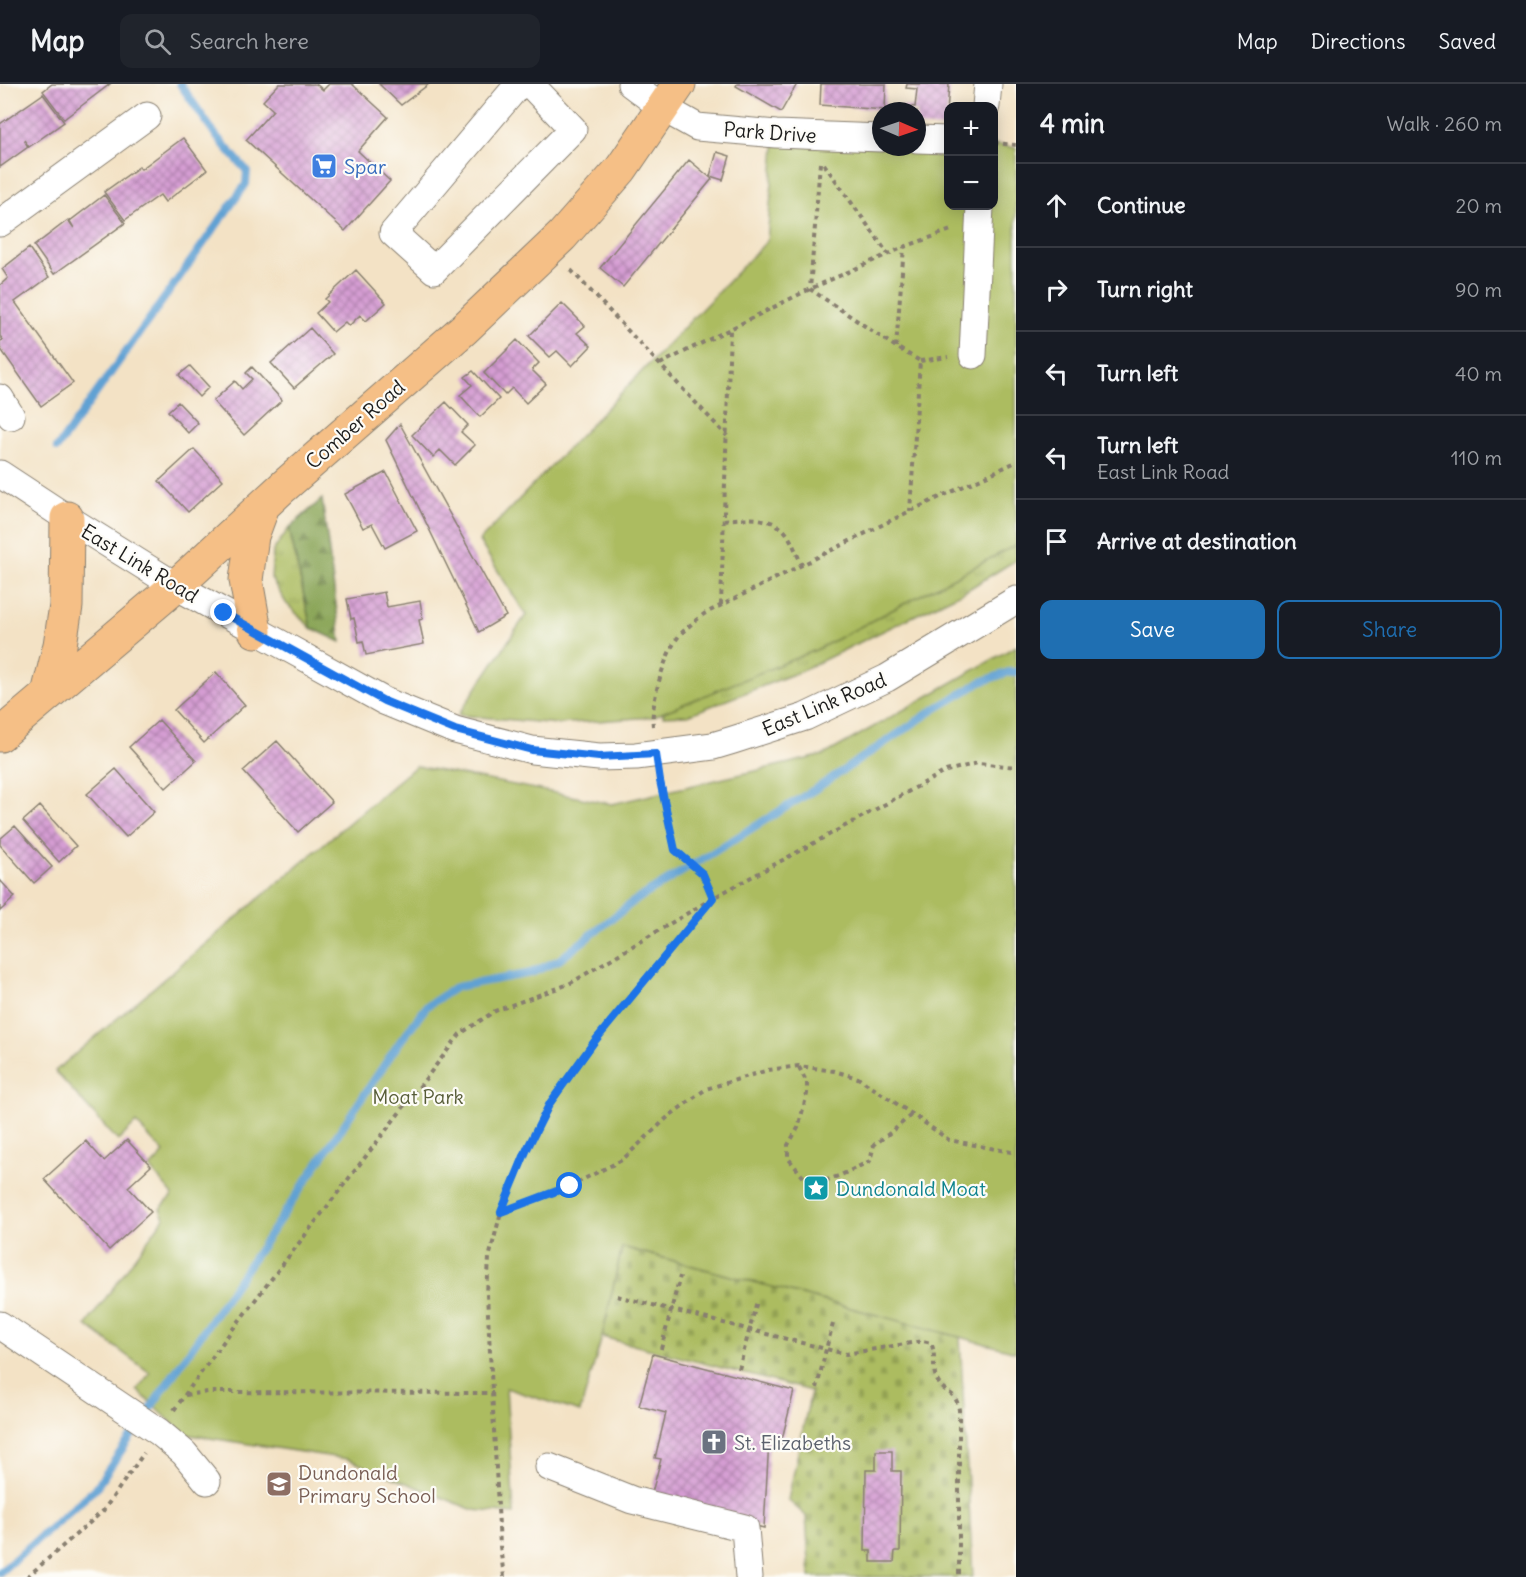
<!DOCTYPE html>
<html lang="en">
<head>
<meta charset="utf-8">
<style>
	:root { --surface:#171b24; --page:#20242c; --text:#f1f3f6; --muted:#9ea1a6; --line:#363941; --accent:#1f6fb2 }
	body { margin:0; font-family:Delius,sans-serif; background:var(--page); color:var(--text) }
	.controls { position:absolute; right:18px; top:18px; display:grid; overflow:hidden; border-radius:12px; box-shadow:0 3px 15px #0003 }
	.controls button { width:54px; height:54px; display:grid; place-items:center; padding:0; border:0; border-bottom:2px solid var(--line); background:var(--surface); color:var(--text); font:30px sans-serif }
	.compass { position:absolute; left:872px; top:18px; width:54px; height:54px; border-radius:50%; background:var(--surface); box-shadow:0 3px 15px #0003; rotate:92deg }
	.stop { position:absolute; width:18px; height:18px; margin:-14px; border:4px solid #1a73e8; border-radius:50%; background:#fff }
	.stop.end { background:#1a73e8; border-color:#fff; box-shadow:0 2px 6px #0008 }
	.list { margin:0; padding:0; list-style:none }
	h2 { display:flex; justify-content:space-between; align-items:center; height:78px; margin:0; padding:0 24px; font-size:26px }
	h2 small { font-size:20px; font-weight:400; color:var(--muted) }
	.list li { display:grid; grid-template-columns:39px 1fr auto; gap:18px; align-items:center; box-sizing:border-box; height:84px; padding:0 24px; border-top:2px solid var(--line) }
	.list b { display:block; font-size:22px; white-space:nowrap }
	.list p { margin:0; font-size:20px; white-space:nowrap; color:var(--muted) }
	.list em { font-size:20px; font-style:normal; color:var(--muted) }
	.actions { display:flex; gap:12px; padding:18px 24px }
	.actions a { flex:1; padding:14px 0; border:2px solid var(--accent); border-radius:12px; text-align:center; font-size:21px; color:var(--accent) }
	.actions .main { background:var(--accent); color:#fff }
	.icon { flex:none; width:33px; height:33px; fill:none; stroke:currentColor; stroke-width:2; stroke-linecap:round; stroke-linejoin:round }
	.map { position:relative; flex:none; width:1016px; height:1493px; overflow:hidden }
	header { display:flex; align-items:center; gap:36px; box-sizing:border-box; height:84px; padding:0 30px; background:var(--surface); border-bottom:2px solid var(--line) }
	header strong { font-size:28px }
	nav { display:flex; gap:33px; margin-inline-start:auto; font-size:21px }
	.search { width:420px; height:54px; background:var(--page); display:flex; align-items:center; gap:15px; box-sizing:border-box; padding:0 21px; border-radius:12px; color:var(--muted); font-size:22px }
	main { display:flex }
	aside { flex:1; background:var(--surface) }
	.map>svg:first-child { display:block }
	.grass { fill:url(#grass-tufts); stroke:#646c3e; stroke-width:1.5 }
	.forest { fill:url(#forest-firs); stroke:#526039; stroke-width:1.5 }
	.cemetery { fill:url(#cemetery-stones); stroke:#646c3e; stroke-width:1.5 }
	.park { fill:#acbc60; stroke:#646c3e; stroke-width:1.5 }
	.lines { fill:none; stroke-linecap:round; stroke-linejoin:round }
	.stream { stroke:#60a1d3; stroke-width:8 }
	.building { fill:url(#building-cross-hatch) }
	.minor-casing { stroke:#887f70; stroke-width:29 }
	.highway-casing { stroke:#887f70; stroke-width:35 }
	.path { stroke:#887f70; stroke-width:4; stroke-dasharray:4.5 4.5; stroke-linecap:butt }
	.minor { stroke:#fff; stroke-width:27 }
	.highway { stroke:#f5bf86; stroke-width:33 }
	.route { stroke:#1a73e8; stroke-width:8 }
	.labels { text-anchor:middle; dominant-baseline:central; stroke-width:4.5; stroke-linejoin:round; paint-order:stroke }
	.street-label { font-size:20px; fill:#1c1c1c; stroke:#fdfcf7 }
	.shop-label { font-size:20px; fill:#366cbe; stroke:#fdfcf7; text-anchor:start }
	.park-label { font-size:20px; fill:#565c37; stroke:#fdfcf7 }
	.culture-label { font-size:20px; fill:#0d838f; stroke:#fdfcf7; text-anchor:start }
	.worship-label { font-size:20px; fill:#5b616d; stroke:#fdfcf7; text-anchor:start }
	.education-label { font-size:20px; fill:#785e54; stroke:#fdfcf7; text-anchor:start }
</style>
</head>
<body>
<header>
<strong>Map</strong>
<div class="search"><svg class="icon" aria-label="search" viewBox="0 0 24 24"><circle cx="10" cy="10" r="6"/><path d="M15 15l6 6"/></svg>Search here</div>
<nav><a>Map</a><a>Directions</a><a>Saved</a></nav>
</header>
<main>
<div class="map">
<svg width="1016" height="1493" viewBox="0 0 1016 1493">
	<defs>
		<pattern id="grass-tufts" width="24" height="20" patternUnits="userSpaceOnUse" patternTransform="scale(1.5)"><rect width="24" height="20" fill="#acbc60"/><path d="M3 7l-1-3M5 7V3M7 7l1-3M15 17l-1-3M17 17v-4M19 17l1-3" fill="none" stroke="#93a153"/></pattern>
		<pattern id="forest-firs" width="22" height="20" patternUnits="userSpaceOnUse" patternTransform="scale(1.5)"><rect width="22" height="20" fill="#89a456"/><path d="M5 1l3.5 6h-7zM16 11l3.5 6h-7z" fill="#6f8546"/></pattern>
		<pattern id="cemetery-stones" width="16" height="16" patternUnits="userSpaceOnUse" patternTransform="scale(1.5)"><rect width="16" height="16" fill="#acbc60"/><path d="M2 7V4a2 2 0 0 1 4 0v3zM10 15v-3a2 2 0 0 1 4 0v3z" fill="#93a153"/></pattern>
		<pattern id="building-cross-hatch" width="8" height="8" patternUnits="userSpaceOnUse" patternTransform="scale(1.5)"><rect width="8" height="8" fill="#d59dd3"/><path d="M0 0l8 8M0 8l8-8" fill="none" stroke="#ac7faa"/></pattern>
	</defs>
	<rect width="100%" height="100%" fill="#fdfcf7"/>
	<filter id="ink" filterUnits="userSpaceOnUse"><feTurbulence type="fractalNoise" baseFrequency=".0167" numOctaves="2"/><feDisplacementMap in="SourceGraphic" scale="12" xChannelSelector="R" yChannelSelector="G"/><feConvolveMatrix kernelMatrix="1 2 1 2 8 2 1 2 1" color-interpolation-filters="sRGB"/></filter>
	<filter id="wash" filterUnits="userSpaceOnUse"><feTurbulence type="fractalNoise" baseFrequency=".008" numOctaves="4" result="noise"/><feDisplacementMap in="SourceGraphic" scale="24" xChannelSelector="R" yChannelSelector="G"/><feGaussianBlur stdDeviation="1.35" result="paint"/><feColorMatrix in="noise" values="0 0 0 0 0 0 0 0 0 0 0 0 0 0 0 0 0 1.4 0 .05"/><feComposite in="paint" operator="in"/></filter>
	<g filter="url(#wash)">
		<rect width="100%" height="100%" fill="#f3e2c5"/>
		<path class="grass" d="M289,444L311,544L286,519L271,494L273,467Z
			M1016,448V476L967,506L799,588L688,631L663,632L668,605Z"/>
		<path class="forest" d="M322,415L341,558L311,544L289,444Z"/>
		<path class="cemetery" d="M622,1163L960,1253L973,1493H810L806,1432L788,1416L811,1307L602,1253Z"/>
		<path class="park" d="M776,50L881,63H917L948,56V122H994V60L1016,64V461L816,566L652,633L558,640L458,631L526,531L479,457L767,157Z
			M1016,562V1268L622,1163L602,1253L580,1328L506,1304L514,1430L473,1426L347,1375L184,1350L137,1306L150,1289L86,1241L164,1134L160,1125L173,1111L150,1084L164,1069L136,1039L118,1057L55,987L416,682L612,720L824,671Z"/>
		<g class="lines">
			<path class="stream" d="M57,364L246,100L247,87L217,53L180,0
				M0,1488L95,1405L296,1112L399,959L427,922L456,903L531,889L559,876L633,818L817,704L935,625L981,598L1009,588H1016"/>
		</g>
		<g id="blocks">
			<path class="building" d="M52,0H110L64,35L43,7Z
				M279,0H316L323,6L329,0H352L388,33L358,67L390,97L345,147L246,56L273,26L263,17Z
				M379,0H429L401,21Z
				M737,0H797L781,28L736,2Z
				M821,0H886L885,26L820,21Z
				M907,0H949L946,44L917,42V27H901V22L915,23L917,5L906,4Z
				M43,10L64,38L29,63L24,56L28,63L0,83V40Z
				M183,54L207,86L165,118L160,111L125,136L104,108L139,83L141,85Z
				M717,68L730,72L723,96L710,92Z
				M689,76L712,95L623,203L600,184Z
				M104,111L125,139L54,190L34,162L68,136L74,144L70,137Z
				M29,164L49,193L15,218L73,299L41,322L0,264V257L3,256L0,252V201L8,194L2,185Z
				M356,186L386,219L366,237L360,231L349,242L345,238L333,248L316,229L328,218L325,215Z
				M562,219L585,242L577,249L591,262L572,282L557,267L550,273L529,252Z
				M310,244L333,270L294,304L271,279Z
				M517,256L539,279L532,286L546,300L526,319L512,304L505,311L484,289Z
				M190,282L209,303L199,313L179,291Z
				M252,283L282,316L244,351L213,317L235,297L242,305L252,295L246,289Z
				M473,287L499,315L480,333L460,311L472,301L465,293Z
				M178,318L198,339L188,349L168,327Z
				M446,318L468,341L461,348L475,361L455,381L440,366L433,373L412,351Z
				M400,340L506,532L479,548L386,356Z
				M194,365L223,396L188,428L159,397Z
				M386,388L417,447L385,464L372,440L363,444L345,410Z
				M384,508L387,523L420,517L423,535L419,536L424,560L366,571L363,557L359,558L354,534L351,535L347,515Z
				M216,588L245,621L204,659L174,626Z
				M159,636L196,677L166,704L129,663Z
				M277,657L332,718L298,748L243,687Z
				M116,685L154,728L126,753L87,710Z
				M40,722L76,762L59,778L23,737Z
				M15,742L52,783L34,799L0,761V755Z
				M0,796L15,813L0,827Z
				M127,1056L151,1082L128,1103L151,1128L109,1166L44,1095L86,1057L104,1077Z
				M653,1270L794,1307L781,1359L769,1356L764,1444L650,1416L661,1375L655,1374L666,1329L639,1322Z
				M876,1367H892V1387H901L900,1467H895L894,1478H871V1467H865L866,1386H876Z"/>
		</g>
	</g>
	<g filter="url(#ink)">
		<use href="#blocks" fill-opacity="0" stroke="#887f70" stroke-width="1.5"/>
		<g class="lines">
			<g class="minor-casing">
				<path id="minor" d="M519,0L393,149L434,186L573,45L530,0
					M631,0L663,24L697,43L776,50L881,54
					M986,22L988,0
					M917,55L948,56
					M0,139L147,32
					M973,271L980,122
					M0,314L11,332
					M0,390L67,434L176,502L384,617L455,646L532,666L599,673L636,672L713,662L733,656L805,633L887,594L1016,516
					M0,1241L159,1348L184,1369L207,1397
					M549,1383L632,1416L745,1444L749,1493"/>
			</g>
			<g class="highway-casing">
				<path id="highway" d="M255,547L246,496L252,452L263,422
					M48,610L60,561L66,522L67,434
					M0,651L176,502L283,403L464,245L562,152L621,85L679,0"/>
			</g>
			<path class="path" d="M994,59L1016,61
				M820,79L810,205L896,263L920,277L910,427
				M824,80L888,170
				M571,186L727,352
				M896,263L904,163
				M920,277L948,273
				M660,280L730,245
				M724,436C745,434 773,431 787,450C793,459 797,471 802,481
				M721,521L730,245L810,205L904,163L954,145
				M653,642C650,621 665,568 679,552C686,544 695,537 704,530L910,427L1016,378
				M659,694L675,766L703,790L713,814
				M799,983L807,999V1010L798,1044L788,1061V1074L804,1094L824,1097L841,1091L870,1077L874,1061L895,1045L912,1030
				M502,1128L570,1102L622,1076L669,1032L706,1005L768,986L799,982L834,987L858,994L912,1030L949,1056L1016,1069
				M617,1212L826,1265L817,1304
				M833,1240L826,1265L846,1270L923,1257L931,1259C937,1271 931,1285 937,1296C944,1311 956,1305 959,1326V1493
				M661,1265L680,1192
				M739,1285L757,1217
				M185,1311L208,1308L493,1309
				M174,1326L229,1250L460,950L495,927L569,900L713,814L946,687L978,679L1016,683
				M27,1493L103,1427L144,1369
				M504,1493L500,1462L487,1210L489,1174L501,1128L527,1065L551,1019L594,958L711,816"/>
			<use href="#minor" class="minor"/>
			<use href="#highway" class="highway"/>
		</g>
	</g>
	<g class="lines" filter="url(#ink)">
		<path class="route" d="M224,529L384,617L455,646L532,666L599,673L656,670L660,697L675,766L703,790L713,814L594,958L550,1019L527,1065L501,1128L570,1102"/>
	</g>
	<defs>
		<g id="supermarket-square" transform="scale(1.35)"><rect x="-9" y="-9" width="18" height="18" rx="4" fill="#3f7fe0" stroke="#fdfcf7"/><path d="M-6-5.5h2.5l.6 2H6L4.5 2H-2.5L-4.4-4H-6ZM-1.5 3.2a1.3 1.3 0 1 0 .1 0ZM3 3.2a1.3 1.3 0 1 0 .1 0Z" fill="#fff"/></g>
		<g id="sight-square" transform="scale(1.35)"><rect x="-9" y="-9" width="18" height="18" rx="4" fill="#0f9aa8" stroke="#fdfcf7"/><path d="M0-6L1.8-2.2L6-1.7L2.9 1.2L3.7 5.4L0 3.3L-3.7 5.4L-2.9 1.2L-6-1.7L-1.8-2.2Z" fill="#fff"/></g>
		<g id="church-square" transform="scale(1.35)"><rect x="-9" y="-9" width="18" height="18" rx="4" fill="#6b7280" stroke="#fdfcf7"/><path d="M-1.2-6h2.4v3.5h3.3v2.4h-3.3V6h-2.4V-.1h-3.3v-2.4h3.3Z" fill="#fff"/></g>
		<g id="school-square" transform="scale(1.35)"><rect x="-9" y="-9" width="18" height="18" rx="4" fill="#8d6e63" stroke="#fdfcf7"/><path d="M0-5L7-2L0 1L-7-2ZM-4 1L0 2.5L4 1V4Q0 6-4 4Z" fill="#fff"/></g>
	</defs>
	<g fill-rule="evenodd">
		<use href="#supermarket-square" x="324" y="82"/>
		<use href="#sight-square" x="816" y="1104"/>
		<use href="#church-square" x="714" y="1358"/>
		<use href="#school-square" x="279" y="1400"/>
	</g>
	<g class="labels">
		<g class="street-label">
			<text transform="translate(770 48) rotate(4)">Park Drive</text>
			<text transform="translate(355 340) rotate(-41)">Comber Road</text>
			<text transform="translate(140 479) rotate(31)">East Link Road</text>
			<text transform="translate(824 620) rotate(-23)">East Link Road</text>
		</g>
		<g class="shop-label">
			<text x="344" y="82">Spar</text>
		</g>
		<g class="park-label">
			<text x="418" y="1012">Moat Park</text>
		</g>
		<g class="culture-label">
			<text x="836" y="1104">Dundonald Moat</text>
		</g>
		<g class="worship-label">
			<text x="734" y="1358">St. Elizabeths</text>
		</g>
		<g class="education-label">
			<text x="298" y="1388">Dundonald<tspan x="298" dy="23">Primary School</tspan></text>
		</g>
	</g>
</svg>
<div class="controls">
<button>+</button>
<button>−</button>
</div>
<svg class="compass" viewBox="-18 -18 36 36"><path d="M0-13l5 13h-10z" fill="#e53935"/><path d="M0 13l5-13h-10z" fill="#9ea1a6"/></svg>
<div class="stop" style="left:570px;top:1102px"></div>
<div class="stop end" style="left:224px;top:529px"></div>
</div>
<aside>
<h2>4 min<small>Walk · 260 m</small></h2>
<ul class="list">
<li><svg class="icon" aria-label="ahead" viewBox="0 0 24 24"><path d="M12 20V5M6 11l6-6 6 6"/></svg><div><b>Continue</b></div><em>20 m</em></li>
<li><svg class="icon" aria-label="right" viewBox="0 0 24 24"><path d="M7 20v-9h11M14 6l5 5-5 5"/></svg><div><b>Turn right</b></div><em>90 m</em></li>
<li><svg class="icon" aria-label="left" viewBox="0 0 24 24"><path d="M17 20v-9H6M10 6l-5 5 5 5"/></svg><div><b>Turn left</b></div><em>40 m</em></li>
<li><svg class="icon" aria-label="left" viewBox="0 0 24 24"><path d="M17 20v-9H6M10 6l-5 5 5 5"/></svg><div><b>Turn left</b><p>East Link Road</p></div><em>110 m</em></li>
<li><svg class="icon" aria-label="arrive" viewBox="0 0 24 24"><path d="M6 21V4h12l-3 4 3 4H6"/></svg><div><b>Arrive at destination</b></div></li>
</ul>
<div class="actions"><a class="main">Save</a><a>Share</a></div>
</aside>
</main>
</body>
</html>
